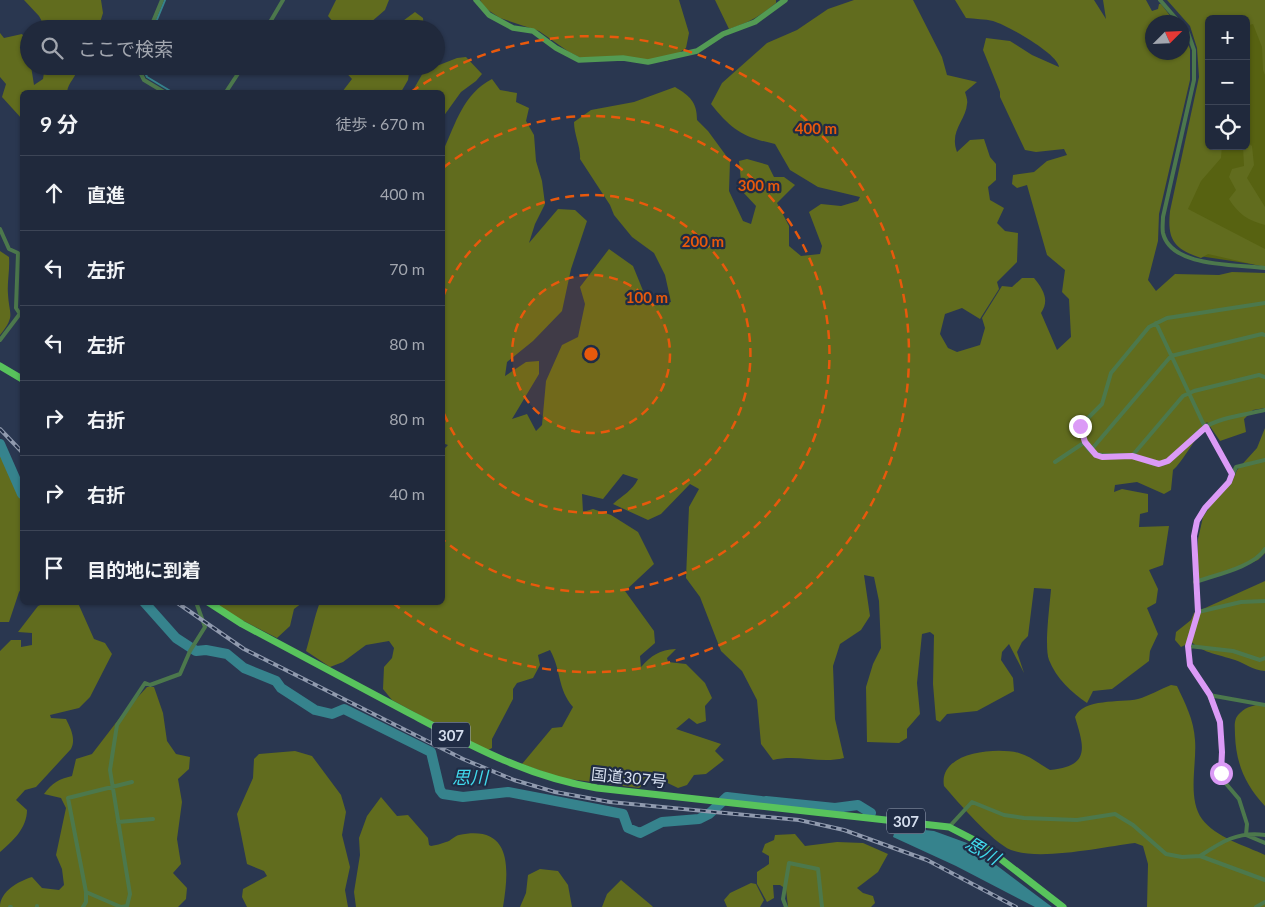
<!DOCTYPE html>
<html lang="ja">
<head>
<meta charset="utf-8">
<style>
	:root { --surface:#20293c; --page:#2d3547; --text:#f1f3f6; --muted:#a2a6af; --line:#3d4556 }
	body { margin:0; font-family:Lato,"Noto Sans JP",sans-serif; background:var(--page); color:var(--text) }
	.controls { position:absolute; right:15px; top:15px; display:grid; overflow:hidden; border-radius:8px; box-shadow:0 1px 4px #0004 }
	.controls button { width:45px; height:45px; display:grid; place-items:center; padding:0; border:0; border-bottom:1px solid var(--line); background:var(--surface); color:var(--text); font:25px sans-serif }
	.compass { position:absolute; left:1145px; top:15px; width:45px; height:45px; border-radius:50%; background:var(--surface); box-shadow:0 1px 4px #0004; rotate:66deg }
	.stop { position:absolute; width:15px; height:15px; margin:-11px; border:4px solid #db9af6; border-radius:50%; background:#fff }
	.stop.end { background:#db9af6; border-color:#fff; box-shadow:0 1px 5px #0008 }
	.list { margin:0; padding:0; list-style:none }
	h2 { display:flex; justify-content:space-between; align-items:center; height:65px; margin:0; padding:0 20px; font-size:21px }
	h2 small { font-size:16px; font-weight:400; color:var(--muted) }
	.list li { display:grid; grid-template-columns:32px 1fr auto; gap:15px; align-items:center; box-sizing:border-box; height:75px; padding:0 20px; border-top:1px solid var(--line) }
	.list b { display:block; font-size:19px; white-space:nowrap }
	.list em { font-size:16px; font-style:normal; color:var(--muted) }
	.icon { flex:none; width:28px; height:28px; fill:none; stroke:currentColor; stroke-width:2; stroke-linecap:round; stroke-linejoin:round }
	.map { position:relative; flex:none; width:1265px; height:907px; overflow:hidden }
	.search { position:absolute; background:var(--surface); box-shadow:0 1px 4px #0004; left:20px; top:20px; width:425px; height:55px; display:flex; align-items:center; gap:12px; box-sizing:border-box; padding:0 18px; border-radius:28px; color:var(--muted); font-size:19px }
	.panel { position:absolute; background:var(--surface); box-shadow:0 1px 4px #0004; left:20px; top:90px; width:425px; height:515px; border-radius:8px }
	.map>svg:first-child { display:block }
	.green { fill:#576211 }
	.forest { fill:#616c1e }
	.water { fill:#36838d }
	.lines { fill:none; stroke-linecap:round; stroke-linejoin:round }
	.stream { stroke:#36838d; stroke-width:2 }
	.river { stroke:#36838d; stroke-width:10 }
	.minor { stroke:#4c784c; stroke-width:4 }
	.secondary { stroke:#539b54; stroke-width:5.5 }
	.trunk { stroke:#58c35c; stroke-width:7 }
	.rail-casing { stroke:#909aae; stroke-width:4 }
	.rail { stroke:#202c45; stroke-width:2; stroke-dasharray:5.5; stroke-linecap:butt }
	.route { stroke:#db9af6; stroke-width:6 }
	.ring { fill:none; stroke:#e8590c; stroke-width:2.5; stroke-dasharray:9 6 }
	.labels { text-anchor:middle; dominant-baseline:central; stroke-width:4.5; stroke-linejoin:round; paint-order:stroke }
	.shield { fill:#202c45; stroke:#9ea8bb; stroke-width:1 }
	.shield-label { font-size:15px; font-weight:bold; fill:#d4dded }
	.street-label { font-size:16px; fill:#d4dded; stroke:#202c45 }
	.water-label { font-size:18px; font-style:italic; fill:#41d9ec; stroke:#202c45 }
	.centre { fill:#e8590c; stroke:#202c45; stroke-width:2.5 }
	.ring-label { font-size:15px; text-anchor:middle; font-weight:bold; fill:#e8590c; stroke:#202c45; stroke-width:4.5; stroke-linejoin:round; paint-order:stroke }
</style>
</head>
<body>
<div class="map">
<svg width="1265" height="907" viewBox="0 0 1265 907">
	<rect width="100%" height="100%" fill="#2a3750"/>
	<path class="green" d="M1265,0V266L1199,256L1179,244L1197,170L1209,146H1246V19Z"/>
	<path class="forest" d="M24,0H101L103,13L98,29H46L39,16Z
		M336,0H389L385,10L363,29H334L335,24L328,16Z
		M480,0H679L689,33L686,48L667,61L583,59L569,52L539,31L500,18L485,8Z
		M715,0H776V3C762,15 747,24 729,29Z
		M854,0H913L942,57L947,75L977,82L965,92C966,95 968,101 967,104C966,120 949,131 957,152L970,140L984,139L990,157L996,164V180L988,187L990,200L1004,208L997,223L1005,231L1018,233L1017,262L997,282L999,289L980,319L962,308L945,314L940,334L948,348L957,352L980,345L985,328L982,318L1002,286L1012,287L1022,278H1034C1043,289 1050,300 1041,313L1057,350L1071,337L1069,299L1062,292L1065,270L1047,255L1027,185L1017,188L1012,184L1013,175L1034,172L1047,161L1067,155L1064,149L1036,152L1025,150L1000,97V92L983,50L986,38L1010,41L1032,55L1059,67C1058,54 1007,25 993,21C985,19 975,19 966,18L955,0H1094L1106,19L1103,0H1146L1152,11L1158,9L1159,4H1161L1175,22H1152V52H1182L1183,32L1184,34L1190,49V80L1159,214L1158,241L1148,280L1156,291L1175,274L1219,275L1232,272L1265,273V408L1253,410L1244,419L1246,432L1220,441L1207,422C1199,433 1181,464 1173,470L1171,490L1164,494L1137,482L1115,485L1114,492L1122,489L1148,494V512L1140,514L1139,527L1169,526L1163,565L1149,570L1158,589L1156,603L1147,608L1158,634L1150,651L1149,661L1112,689L1093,691L1087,703C1072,693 1056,678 1049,660C1044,647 1050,604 1051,589L1034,588L1028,636L1022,642L1017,652L1024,673L1009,644L1002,652L1001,660L1013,678L1014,691L977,711L947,714L940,722L936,720L933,684L934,635L930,632L922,634L917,683L920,714L907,729V738L899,743L867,742L866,687L873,664L881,648L879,601L874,577L864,575L870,616L861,630L840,644L833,666L835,719L844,758C820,764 797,754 773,760L761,744L757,700L742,671L721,651L700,597L686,578L689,507L699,489L690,484L661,514L648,520L613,504C623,495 632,491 638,479L623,474L603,499L582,494L583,512L593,509L611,515L638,532L654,564L625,591L654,631L655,643L640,656L641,667C652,655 659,650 676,649L667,658L668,662L686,664L705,683L712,698L705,706L706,721L697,724L689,718L676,729L721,744L715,751L724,760L706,774L694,775L687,785L678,788L653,776L639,788L561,778L522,764L552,728L562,727L573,707C557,688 562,672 550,650L538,655L540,665L533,678L517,683L513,689V699L492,739V748L486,751L392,700L383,689L384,667L392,658L394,648L389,641L366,645L343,662L330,667L306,651C309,642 317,607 320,603L442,602V536L444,535L442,533V451L448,445L442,443L443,151C456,123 463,94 492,79L500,90L517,93L516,102L529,108L526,121L534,135L536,161L542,181L545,204L535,224L529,243L558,209L575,210L587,221L571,269L562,311L533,341L507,362L505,376L526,362L539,361V374L512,419L527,414L536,431L542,425L546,381L562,345L578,337L585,304L580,287L609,249L633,266L646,298L655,305L671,302L665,275L654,253L632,237L614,215L610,205L580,159C581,147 574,135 574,122L591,110L634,102L675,87C690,96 697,102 697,120L708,131L730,161L729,191L743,221L751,224L756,206L742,191L739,161L747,159L768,165L774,177H784L795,185L777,203L789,226V246L801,256L820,254L822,246L809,212L821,204L841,206L858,201L860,197L818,187L790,170L775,144C742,137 731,129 711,104L722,83L767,43L797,30L828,9Z
		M1167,0H1265V75L1263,70L1262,47L1253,24L1246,26V19H1209V146H1222L1221,158L1201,181L1188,209L1265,249V267L1208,254L1201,258C1174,249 1167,240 1170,211L1199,77L1197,48L1190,26Z
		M415,12L423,18L424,29H392Z
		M0,33L4,38L22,34L28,43L29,66H31L34,85L43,79L45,66H65L67,68L78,66C77,77 68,82 67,92H22V119L2,97L6,84L0,77Z
		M466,57L482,74L476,81L461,92L443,117L442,92H412L424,71L457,58Z
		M340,66H410L408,80L401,92H342L352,79Z
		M1247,142L1252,146L1254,165L1247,178L1265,207V225C1249,221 1238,214 1229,199L1236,190L1229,177L1232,169L1244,166L1243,146H1246Z
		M0,251L9,257C10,270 7,282 8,294C9,315 16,315 0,335Z
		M1265,428V553L1258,560L1199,582L1197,574L1198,539L1203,517L1215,499L1232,482L1237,470L1257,448Z
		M0,452L22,498V588L19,592L9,622H0Z
		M1265,581V671C1253,670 1246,664 1235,660C1217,654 1206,654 1191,642L1181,647L1175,640L1176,632L1191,620L1194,613Z
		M47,602L78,603L94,639L105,643L112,654L90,697L79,708L50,715L51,718L66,719C71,729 76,739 71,749L36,787L25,790L16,800L27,810C27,828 13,841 0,852V651L11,640H21V647L32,645V633L18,632L38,606Z
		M214,603H302L294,609L290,626L277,638L234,616Z
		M1171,685L1177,686C1185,703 1194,720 1195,740C1197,764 1187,798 1202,819C1215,837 1246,846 1265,855V907H1147L1148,864L1143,846L1135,843C1103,847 1040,861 1011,850C992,842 958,802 944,786C938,752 996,747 1019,753C1030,756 1041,765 1050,770C1091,766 1084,747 1075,717C1083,698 1120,703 1138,699C1149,696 1160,689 1171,685Z
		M147,687H154L163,713L167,741L176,754L190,757L189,769L178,779L182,802L177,839L181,864L173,873L187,888L186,899L178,907H0C0,891 19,881 32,877L42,888L59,890L64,885L62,869L56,855L66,808L61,798L44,794C52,783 59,779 72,776L76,759L92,754L125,711Z
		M1265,703V806C1245,785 1236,763 1235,735C1235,727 1233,719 1240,713C1246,706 1257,705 1265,703Z
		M295,751L312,756L341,795L346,812L342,835L350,867L345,890L348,907H247L242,897L243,889L267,876L264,871L247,864L237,814L253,778L254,759L259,754Z
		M381,797L397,816L408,815L428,838L429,845L431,846C436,845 441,844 446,842C451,841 454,836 459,835C513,824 509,870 503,907H356L354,892L360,855L359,838L367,816Z
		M795,834L805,846L837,842L863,843L888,854L878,872L857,888L863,893L873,896L875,903L871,907H788L786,889L780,885H773L774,898L767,902L757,884V872L769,864V856L762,852L765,844L774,840L775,835Z
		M540,869L558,871L568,885L572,907H520L526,893L528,875Z
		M621,880L651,905L653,907H602L607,894Z
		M751,883L756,884L764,900L760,907H727L724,900L730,893Z"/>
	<path class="water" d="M896,827L934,831L967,843L1052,907H1035L956,866L893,837Z"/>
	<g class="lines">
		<path class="stream" d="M153,29L165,0
			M142,66L147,77L172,92"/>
		<path class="river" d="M0,444L22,494
			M144,602L176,638L196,651L206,650L227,654L244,668L276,681L281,688L315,710L332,714L344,709L431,752L440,790L443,794L463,797L508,792L623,814L628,828L640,833L662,822L699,819L709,814L727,797L761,801
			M766,801L835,808L858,805L871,813"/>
		<path class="minor" d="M1160,0L1179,22
			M1182,27L1188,33L1194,50V80L1163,217C1163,222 1162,228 1163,233C1171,268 1237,264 1265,268
			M150,29L162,0
			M266,29L283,0
			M137,66L144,80L164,92
			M226,92L243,66
			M0,229L9,249L18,253L16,308L20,314
			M1265,303L1167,318L1149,327L1111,373L1102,404L1080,426C1086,468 1107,451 1132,456C1142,458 1154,468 1165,463C1180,456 1189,438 1202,429C1219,417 1246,415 1265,410
			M1156,323L1203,423L1232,474
			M0,340L22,311
			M1091,450L1171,356L1262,334L1265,335
			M1132,456L1183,396L1194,391L1259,375L1265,377
			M1055,462L1085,442
			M1195,582C1215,575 1254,567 1265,549
			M1198,612L1241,602L1265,601
			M1189,646L1233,651L1260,660L1265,658
			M1209,695L1265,705
			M118,822L153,819
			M949,827L972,802L1004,815L1024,818L1077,820L1115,814L1133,825L1166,854L1182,857L1200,856L1265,880
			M1246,835L1247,824L1239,799L1222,779L1220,722L1208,693L1190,665L1189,656L1190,638L1198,612L1194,536L1197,521L1205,508L1229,483L1236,467L1265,460
			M1246,835L1265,843
			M1200,856C1221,842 1238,831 1265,835
			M86,892L121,907L127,906L130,894L110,770L117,725L145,683L150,685L180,674L190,651L205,627L196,602
			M10,907H11
			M37,907V906
			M83,907L86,902V892L68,798L132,782
			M786,907L783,899L789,863L818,869L822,907
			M1256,907L1265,902"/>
		<path class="secondary" d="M476,0L489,15L513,28L533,31L556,48L579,60L623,58L648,62L697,51L723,34L755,22L785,0"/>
		<path class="trunk" d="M0,366L22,379
			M208,602L242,624C297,653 352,683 407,712C468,744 527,777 597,788L949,827L980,843L1063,907"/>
		<g class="rail-casing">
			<path id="rail" d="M0,429L22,452
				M176,602L244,649L463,759L514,780L555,792L610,802L799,820L844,830L927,860L1016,907"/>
		</g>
		<use href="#rail" class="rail"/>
	</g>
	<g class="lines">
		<path class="route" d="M1080,426L1085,442L1096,455L1102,457L1132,456L1159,464L1168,461L1206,427L1232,474L1229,482L1205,508L1197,521L1194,536L1198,612L1188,646L1190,665L1210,695L1220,722L1222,752L1221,773"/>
	</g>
	<circle cx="591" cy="354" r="79" fill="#e8590c" fill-opacity=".12"/>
	<g class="ring">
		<circle cx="591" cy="354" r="79"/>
		<path d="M443 297A159 159 0 1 1 443 411"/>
		<path d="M443 168A238 238 0 1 1 443 540"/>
		<path d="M411 92A318 318 0 1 1 393 603"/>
	</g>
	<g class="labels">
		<g class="shield">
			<rect x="432" y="722.5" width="38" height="25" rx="4"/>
			<rect x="887" y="808.5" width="38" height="25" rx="4"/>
		</g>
		<g class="shield-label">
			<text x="451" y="735">307</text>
			<text x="906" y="821">307</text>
		</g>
		<g class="street-label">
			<text transform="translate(629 777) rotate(6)">国道307号</text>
		</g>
		<g class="water-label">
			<text x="470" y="777">思川</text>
			<text transform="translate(983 850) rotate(31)">思川</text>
		</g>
	</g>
	<circle cx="591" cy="354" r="8" class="centre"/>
	<g class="ring-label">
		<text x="816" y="134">400 m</text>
		<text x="759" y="191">300 m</text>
		<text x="703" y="247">200 m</text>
		<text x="647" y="303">100 m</text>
	</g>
</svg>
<div class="controls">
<button>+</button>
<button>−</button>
<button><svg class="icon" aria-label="locate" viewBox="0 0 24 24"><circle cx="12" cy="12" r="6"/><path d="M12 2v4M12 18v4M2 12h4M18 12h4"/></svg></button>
</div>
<svg class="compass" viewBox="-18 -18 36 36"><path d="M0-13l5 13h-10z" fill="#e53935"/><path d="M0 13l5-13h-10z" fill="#a2a6af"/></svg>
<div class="stop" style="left:1221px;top:773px"></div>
<div class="stop end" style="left:1080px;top:426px"></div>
<div class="search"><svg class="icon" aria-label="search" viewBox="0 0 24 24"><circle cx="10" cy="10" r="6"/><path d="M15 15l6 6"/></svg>ここで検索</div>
<section class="panel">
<h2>9 分<small>徒歩 · 670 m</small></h2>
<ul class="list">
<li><svg class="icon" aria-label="ahead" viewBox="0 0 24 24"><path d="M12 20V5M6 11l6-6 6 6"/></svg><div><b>直進</b></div><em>400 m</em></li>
<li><svg class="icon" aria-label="left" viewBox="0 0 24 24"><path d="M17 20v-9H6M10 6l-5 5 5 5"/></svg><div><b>左折</b></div><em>70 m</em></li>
<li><svg class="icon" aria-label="left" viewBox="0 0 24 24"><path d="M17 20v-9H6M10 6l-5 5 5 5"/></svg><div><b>左折</b></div><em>80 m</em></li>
<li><svg class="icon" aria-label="right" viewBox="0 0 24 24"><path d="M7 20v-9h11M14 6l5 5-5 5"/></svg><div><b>右折</b></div><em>80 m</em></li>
<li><svg class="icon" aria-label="right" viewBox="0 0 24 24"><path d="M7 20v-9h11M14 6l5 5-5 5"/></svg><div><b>右折</b></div><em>40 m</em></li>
<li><svg class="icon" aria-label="arrive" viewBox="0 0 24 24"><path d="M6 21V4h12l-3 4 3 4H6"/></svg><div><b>目的地に到着</b></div></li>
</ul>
</section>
</div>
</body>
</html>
